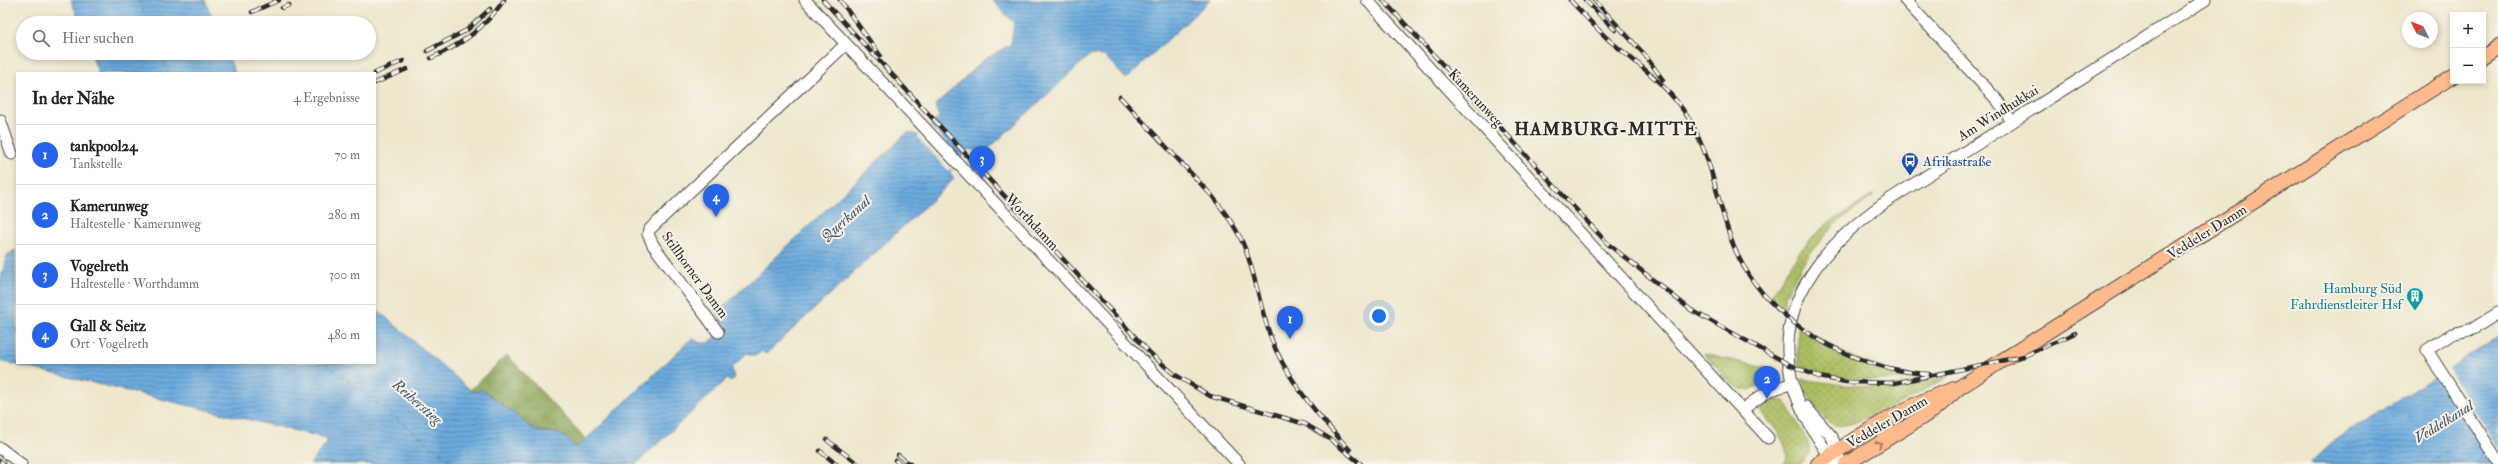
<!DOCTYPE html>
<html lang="de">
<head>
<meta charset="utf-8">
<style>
	:root { --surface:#fff; --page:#f6f6f6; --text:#202124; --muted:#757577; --line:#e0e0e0; --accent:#2563eb }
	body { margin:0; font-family:"IM FELL Double Pica",serif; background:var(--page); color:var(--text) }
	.controls { position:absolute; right:12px; top:12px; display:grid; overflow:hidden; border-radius:0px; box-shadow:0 2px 6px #0003 }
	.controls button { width:36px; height:36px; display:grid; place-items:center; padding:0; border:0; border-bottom:1px solid var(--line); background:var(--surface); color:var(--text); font:20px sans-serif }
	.compass { position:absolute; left:2402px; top:12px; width:36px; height:36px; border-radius:50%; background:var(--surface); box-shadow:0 2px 6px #0003; rotate:313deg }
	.you { position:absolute; left:1379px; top:316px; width:14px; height:14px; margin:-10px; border:3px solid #fff; border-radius:50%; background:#1a73e8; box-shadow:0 0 0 6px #1a73e833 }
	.badge { display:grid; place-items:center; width:26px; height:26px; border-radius:50%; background:var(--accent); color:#fff; font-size:13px; font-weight:700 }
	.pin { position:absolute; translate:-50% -33px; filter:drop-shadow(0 1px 2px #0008) }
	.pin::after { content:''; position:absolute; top:21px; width:14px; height:12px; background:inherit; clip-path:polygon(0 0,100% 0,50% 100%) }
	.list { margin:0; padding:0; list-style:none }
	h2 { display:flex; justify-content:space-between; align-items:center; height:52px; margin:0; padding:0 16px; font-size:17px }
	h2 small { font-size:13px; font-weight:400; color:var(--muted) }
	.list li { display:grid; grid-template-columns:26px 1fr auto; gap:12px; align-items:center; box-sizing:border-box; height:60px; padding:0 16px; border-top:1px solid var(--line) }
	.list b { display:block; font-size:15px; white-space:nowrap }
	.list p { margin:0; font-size:13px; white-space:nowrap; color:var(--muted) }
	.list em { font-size:13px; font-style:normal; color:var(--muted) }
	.icon { flex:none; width:22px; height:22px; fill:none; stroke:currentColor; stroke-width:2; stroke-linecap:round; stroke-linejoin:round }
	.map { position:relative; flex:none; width:2498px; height:464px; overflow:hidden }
	.search { position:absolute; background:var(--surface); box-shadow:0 2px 6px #0003; left:16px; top:16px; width:360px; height:44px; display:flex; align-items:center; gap:10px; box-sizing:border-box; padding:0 14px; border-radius:22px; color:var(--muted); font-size:15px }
	.panel { position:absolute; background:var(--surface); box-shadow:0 2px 6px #0003; left:16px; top:72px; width:360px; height:292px; border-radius:0px }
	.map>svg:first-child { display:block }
	.grass { fill:url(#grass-dots); stroke:#6b7446 }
	.forest { fill:url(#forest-crowns); stroke:#5a6841 }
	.water { fill:url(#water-rules); stroke:#4c6b84 }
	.pier { fill:#efe7cd }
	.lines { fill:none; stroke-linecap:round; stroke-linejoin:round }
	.ferry { stroke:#42586a; stroke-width:1; stroke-dasharray:5 4; stroke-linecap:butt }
	.minor-casing { stroke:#484743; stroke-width:13 }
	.major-casing { stroke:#484743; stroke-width:16 }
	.minor { stroke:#fff; stroke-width:11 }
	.major { stroke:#fcba8d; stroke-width:14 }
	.rail-casing { stroke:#2b2b2b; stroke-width:4.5 }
	.rail { stroke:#f7f3e8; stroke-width:3; stroke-dasharray:9; stroke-linecap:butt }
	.oneway { stroke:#94725c }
	.labels { text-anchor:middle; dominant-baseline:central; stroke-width:4; stroke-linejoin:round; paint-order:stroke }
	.street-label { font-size:14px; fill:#2b2b2b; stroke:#f7f3e8 }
	.transit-label { font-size:14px; fill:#164399; stroke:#f7f3e8; text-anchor:start }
	.culture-label { font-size:14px; fill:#0d838f; stroke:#f7f3e8; text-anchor:end }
	.water-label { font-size:15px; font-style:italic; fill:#42586a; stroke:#f7f3e8 }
	.district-label { font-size:18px; font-weight:bold; letter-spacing:1px; fill:#2b2b2b; stroke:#f7f3e8 }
</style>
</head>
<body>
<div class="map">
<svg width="2498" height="464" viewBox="0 0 2498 464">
	<defs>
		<pattern id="grass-dots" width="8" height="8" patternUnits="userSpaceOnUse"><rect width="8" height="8" fill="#abbd61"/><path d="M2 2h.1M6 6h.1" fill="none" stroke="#8b9a50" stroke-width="1.8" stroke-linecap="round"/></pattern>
		<pattern id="forest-crowns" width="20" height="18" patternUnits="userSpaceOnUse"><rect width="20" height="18" fill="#88a457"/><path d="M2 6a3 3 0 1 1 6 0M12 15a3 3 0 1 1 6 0" fill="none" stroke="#6f8648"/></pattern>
		<pattern id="water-rules" width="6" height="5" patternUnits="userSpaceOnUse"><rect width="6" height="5" fill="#6cabde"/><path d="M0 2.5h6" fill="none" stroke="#598bb4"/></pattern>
	</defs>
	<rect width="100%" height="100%" fill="#f7f3e8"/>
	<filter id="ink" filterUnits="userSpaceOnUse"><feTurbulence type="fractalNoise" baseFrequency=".025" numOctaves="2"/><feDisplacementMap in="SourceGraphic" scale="8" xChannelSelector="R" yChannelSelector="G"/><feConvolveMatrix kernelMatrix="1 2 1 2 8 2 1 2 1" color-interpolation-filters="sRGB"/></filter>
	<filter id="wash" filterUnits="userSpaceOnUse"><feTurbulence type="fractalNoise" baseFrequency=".012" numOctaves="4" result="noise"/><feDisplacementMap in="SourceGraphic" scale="16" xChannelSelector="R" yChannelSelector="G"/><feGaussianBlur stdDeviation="0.9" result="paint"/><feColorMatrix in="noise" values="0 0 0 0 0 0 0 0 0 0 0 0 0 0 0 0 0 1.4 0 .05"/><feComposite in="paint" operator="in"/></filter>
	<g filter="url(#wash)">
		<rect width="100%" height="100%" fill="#efe7cd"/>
		<path class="grass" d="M1874,195L1836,224L1815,247L1803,263L1785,296V310L1771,296L1800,251L1824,226Z
			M1798,327C1835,353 1874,368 1918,377C1876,383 1838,381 1798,365Z
			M1704,354L1779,371L1770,380L1749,390L1741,389L1731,383Z
			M1948,377C1927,388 1854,431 1835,425C1819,420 1807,393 1801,379L1844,385L1883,387Z
			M1772,399L1785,401L1809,444V453L1800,464H1782L1786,462C1791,444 1771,425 1761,411L1764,404Z"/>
		<path class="forest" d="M507,355L587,440L577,448L569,439L554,432L536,431L482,389L474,394L470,390Z"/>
		<path class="water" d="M71,0H205L215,23H80Z
			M992,0H1210L1126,79L1105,56L1090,55L982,155L978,151L969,149L951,166L950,174L954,179L950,183L766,354L762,351L755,356L747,353L732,368L734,379L730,382L727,379L636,464H310L327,442L326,438L0,361V282L7,255L15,250L17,363H375V308L474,393L482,389L536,431L560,434L577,448L692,338L700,343H709L723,329L718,312L908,132L920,136L939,117L935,106L982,61L1011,44L1014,23Z
			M91,53H227L235,73H98Z
			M2498,337V464H2309L2331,443Z"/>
		<path class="pier" d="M930,125L961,159L949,171L917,137Z
			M2447,367L2498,448V464H2493L2485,451L2488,449L2454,395L2450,398L2435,374Z"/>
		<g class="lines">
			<path class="ferry" d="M139,0L148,23
				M160,53L168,73
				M325,363L455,464
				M2484,430L2498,421
				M2429,464L2476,435"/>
		</g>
	</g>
	<g filter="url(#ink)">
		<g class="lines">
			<g class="minor-casing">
				<path id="minor" d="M805,0L1239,464
					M1367,0L1768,438
					M1905,0L1998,101L2012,122
					M0,120L12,154
					M2498,313L2473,329L2452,334L2427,350L2498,461
					M718,332L653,245L648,234L649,230L846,44
					M1806,407L1832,437L1839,457
					M1743,409L1768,391L1793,383
					M0,448L21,464
					M1835,464C1817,438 1798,409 1791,377C1774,300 1829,241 1887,201L2205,0"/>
			</g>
			<g class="major-casing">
				<path id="major" d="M2483,57L2498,47
					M1818,464C1860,435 1905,405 1954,389
					M1846,464L1934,410L1960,387L2453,76"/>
			</g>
			<use href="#minor" class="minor"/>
			<use href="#major" class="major"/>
			<g class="rail-casing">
				<path id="rail" d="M823,0L1151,354L1174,374L1210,396L1305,424L1330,439L1361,464
					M840,0L880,55
					M1383,0L1608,244L1691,310L1790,365L1819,377L1846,382L1895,383L2024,356L2075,333
					M1570,0C1583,14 1596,28 1610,41C1639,65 1669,86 1689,119C1713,158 1717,205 1734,247C1765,321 1852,370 1929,374
					M1585,0L1615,30
					M1594,0L1645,55L1663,80
					M282,8L289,5
					M252,12L279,0
					M427,51L467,30L490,9
					M431,58C461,45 485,28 504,0
					M375,73L403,61
					M375,83L407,69
					M1120,97L1213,197C1226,214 1239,231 1246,251C1258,283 1261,318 1276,350C1293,387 1322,420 1350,450
					M827,440L858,464
					M820,451L836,464
					M898,455L910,464
					M895,460L900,464
					M0,461L4,464"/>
			</g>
			<use href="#rail" class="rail"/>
		</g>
		<defs><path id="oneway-chevron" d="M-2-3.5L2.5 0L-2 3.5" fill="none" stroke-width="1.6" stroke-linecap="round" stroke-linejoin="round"/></defs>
		<use class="oneway" href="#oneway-chevron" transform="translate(1879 444) rotate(-32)"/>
	</g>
	<defs>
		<g id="bus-pin" transform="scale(0.9)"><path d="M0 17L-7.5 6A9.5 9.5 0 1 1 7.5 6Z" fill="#1a4fb4" stroke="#f7f3e8"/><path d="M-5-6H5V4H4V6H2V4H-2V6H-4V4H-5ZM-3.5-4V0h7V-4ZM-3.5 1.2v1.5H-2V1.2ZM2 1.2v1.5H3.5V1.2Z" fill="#fff"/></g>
		<g id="building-pin" transform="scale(0.9)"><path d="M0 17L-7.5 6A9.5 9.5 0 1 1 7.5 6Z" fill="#0f9aa8" stroke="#f7f3e8"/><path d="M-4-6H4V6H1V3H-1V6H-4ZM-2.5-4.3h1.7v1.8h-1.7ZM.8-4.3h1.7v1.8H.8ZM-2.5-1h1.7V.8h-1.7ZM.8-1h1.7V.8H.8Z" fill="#fff"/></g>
	</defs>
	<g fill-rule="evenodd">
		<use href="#bus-pin" x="1910" y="161"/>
		<use href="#building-pin" x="2415" y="296"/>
	</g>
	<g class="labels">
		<g class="street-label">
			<text transform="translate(1476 98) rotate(47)">Kamerunweg</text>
			<text transform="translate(1998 113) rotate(-32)">Am Windhukkai</text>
			<text transform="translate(1032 222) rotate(47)">Worthdamm</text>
			<text transform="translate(2207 232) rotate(-32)">Veddeler Damm</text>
			<text transform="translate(695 275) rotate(54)">Stillhorner Damm</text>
			<text transform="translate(1887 422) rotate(-30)">Veddeler Damm</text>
		</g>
		<g class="transit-label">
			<text x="1923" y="161">Afrikastraße</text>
		</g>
		<g class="culture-label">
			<text x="2402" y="288">Hamburg Süd<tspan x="2402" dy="16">Fahrdienstleiter Hsf</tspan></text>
		</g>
		<g class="water-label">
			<text transform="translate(846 219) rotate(-42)">Querkanal</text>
			<text transform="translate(417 402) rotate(41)">Reiherstieg</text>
			<text transform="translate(2444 422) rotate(-32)">Veddelkanal</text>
		</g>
		<g class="district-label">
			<text x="1606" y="129">HAMBURG-MITTE</text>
		</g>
	</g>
</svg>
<div class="controls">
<button>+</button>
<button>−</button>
</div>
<svg class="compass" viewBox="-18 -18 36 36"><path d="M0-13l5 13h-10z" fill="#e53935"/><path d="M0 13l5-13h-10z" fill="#757577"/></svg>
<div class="you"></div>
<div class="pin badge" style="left:1290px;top:339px">1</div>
<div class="pin badge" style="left:1767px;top:399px">2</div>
<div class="pin badge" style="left:982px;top:179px">3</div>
<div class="pin badge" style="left:716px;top:217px">4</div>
<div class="search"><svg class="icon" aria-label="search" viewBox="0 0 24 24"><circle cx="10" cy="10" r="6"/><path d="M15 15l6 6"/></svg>Hier suchen</div>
<section class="panel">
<h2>In der Nähe<small>4 Ergebnisse</small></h2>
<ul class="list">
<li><span class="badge">1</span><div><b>tankpool24</b><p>Tankstelle</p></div><em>70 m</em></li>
<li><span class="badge">2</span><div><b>Kamerunweg</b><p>Haltestelle · Kamerunweg</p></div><em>280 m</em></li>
<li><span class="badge">3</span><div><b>Vogelreth</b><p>Haltestelle · Worthdamm</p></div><em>300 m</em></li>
<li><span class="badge">4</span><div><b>Gall &amp; Seitz</b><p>Ort · Vogelreth</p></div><em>480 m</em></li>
</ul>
</section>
</div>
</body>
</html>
